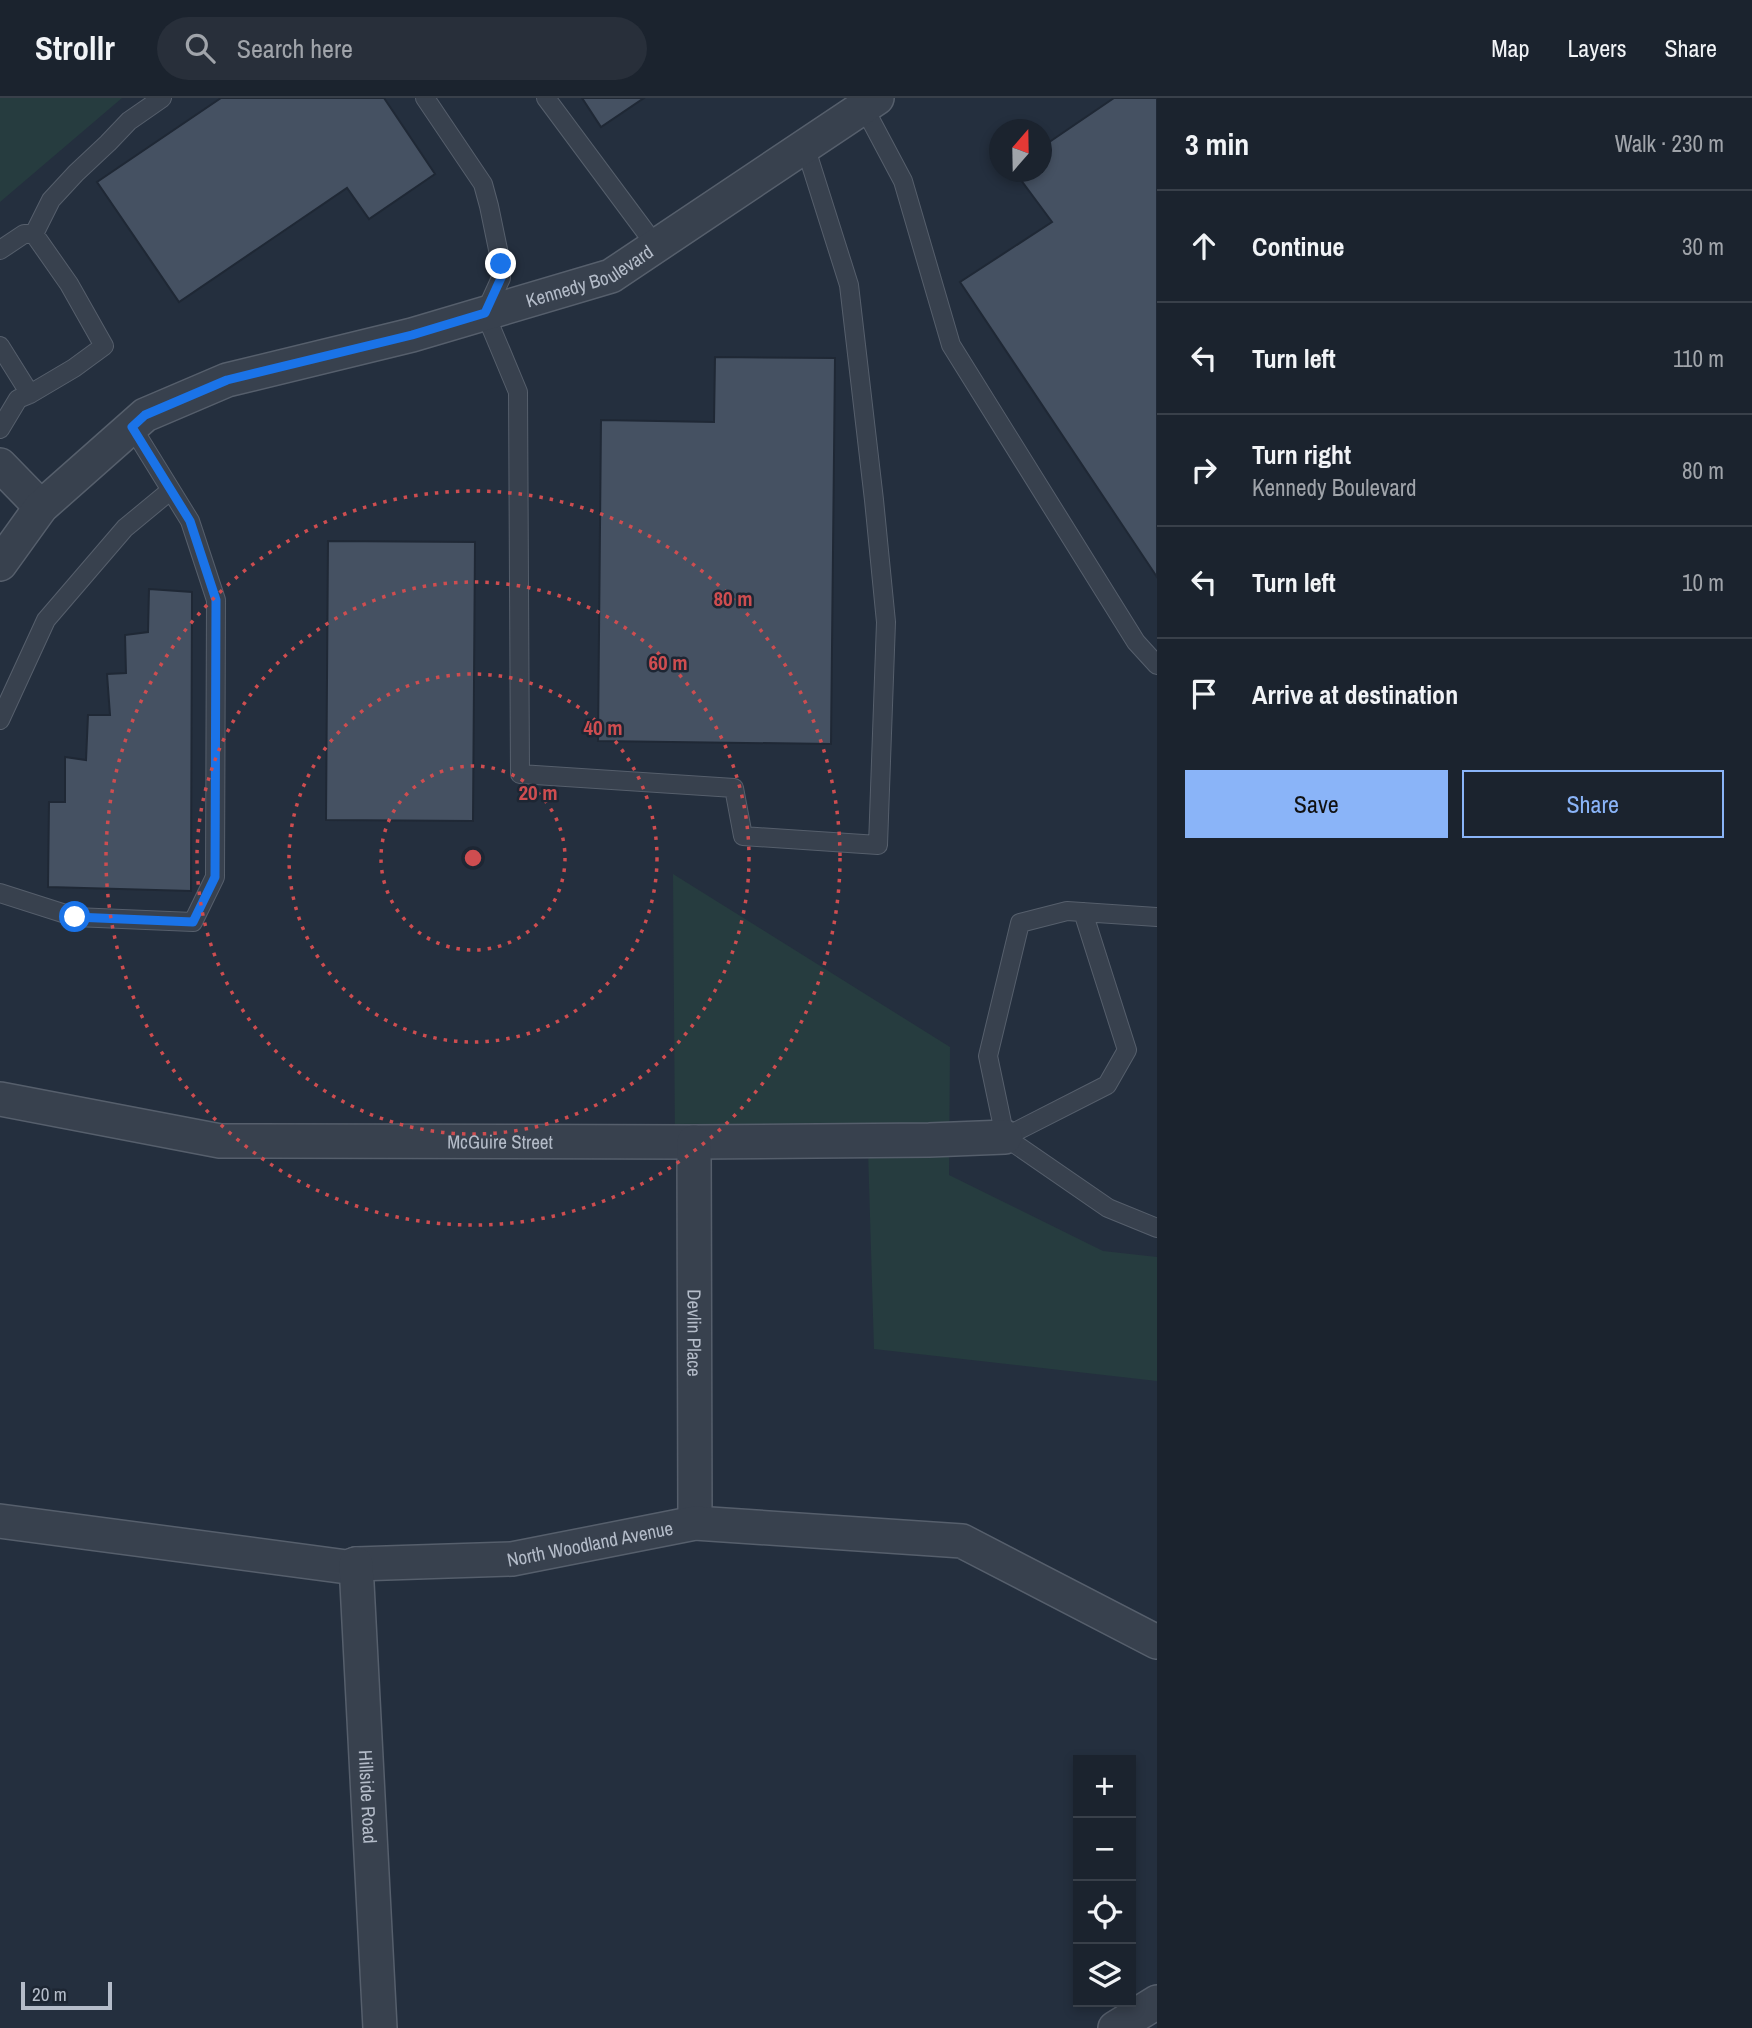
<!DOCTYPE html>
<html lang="en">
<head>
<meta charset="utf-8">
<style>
	:root { --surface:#1b232e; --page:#282f3a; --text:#f1f3f6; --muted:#a0a4aa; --line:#39404a; --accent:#8ab4f8 }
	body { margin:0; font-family:"Archivo Narrow",sans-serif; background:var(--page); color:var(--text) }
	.controls { position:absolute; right:21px; bottom:21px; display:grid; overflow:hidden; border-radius:0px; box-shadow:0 4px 10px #0003 }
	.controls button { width:63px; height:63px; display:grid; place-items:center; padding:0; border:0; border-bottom:2px solid var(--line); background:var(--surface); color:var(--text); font:35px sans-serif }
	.compass { position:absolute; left:989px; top:21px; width:63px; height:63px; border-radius:50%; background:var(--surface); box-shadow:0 4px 10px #0003; rotate:20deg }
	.scale { position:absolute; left:21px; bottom:18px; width:91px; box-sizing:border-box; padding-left:7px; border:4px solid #b4bcc9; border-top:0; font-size:19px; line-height:24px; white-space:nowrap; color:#b4bcc9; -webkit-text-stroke:5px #1d2633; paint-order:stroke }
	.stop { position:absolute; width:21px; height:21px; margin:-16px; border:5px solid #1a73e8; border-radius:50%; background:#fff }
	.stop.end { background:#1a73e8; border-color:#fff; box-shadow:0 2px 7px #0008 }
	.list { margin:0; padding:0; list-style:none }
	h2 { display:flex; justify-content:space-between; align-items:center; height:91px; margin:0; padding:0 28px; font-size:30px }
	h2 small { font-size:23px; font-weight:400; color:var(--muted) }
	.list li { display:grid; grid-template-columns:46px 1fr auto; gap:21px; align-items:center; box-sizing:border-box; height:112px; padding:0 28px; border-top:2px solid var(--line) }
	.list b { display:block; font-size:26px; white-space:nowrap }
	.list p { margin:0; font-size:23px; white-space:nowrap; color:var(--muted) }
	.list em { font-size:23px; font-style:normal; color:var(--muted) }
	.actions { display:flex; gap:14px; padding:21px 28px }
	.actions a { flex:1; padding:16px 0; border:2px solid var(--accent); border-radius:0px; text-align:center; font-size:24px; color:var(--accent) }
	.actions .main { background:var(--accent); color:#111 }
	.icon { flex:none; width:38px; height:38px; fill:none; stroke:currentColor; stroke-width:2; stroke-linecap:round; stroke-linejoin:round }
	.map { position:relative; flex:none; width:1157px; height:1930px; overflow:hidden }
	header { display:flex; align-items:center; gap:42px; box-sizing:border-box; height:98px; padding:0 35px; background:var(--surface); border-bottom:2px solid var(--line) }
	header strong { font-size:33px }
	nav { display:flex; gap:38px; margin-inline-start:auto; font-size:24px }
	.search { width:490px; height:63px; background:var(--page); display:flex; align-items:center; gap:18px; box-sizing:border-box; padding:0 24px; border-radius:38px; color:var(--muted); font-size:26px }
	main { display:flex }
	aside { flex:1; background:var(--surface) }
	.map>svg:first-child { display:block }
	.green { fill:#263c3f }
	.building { fill:#455162; stroke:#1f2835; stroke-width:2 }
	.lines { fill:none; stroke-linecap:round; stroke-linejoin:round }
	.lane-casing { stroke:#565f6c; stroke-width:20 }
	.street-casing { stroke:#565f6c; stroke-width:36 }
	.lane { stroke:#38414e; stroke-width:18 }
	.street { stroke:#38414e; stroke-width:33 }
	.route { stroke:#1a73e8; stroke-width:9 }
	.ring { fill:none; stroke:#ce4d50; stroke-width:3.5; stroke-dasharray:3.5 7 }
	.labels { text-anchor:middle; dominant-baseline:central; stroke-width:5; stroke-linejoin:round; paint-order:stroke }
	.street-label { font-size:19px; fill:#b4bcc9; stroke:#1d2633 }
	.centre { fill:#ce4d50; stroke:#1d2633; stroke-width:3.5 }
	.ring-label { font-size:21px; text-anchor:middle; font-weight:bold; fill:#ce4d50; stroke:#1d2633; stroke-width:5; stroke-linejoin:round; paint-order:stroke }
</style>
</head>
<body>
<header>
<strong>Strollr</strong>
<div class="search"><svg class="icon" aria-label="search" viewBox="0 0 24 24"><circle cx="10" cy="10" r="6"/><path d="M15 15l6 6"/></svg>Search here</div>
<nav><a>Map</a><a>Layers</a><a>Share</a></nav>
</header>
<main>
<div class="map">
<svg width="1157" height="1930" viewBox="0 0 1157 1930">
	<rect width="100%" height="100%" fill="#242f3e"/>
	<path class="green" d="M0,0H122L0,104Z
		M673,776L950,949L949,1077L1103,1153L1157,1159V1283L874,1251L868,1052L675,1049Z"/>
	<path class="building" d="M221,0H384L435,76L369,121L347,90L179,204L97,84Z
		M582,0H644L601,29Z
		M1114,0H1157V479L960,184L1052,124L1015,74H1042V49Z
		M715,259L835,260L831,646L598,643L601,322L714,324Z
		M328,443L475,444L473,723L326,722Z
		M149,491L192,494L191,793L48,789L49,704H65V659L86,662L88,617H110L107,576L126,575L125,537L148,534Z"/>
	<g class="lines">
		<g class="lane-casing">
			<path id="lane" d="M425,0L483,86L489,108L501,166V180L485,215L518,294L520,676L734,690L743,738L878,747L886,524L874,402L849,187L805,48
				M546,0L656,148
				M860,2L903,83L951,247L1136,544L1157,567
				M34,136L51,102L76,75L108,45L129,23L162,0
				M0,152L24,136H34L69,186L104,248L74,270L30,296L18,301L0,331
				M0,248L30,296
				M0,622L46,522L125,430L171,392
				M0,795L75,819L193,824L215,779L216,502L190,423L132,329
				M1157,819L1067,813L1020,825L988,958L1005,1039L1108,1110L1157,1130
				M1005,1039L1107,987L1127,952L1083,814"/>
		</g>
		<g class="street-casing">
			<g id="street">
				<path d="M0,367L41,409"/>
				<path id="s1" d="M0,466L41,409L145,317L227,282L412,237L611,178L877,0"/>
				<path id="s2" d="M0,1001L220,1043L694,1044L929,1042L1005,1039"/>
				<path id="s3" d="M694,1044L695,1425"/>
				<path id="s4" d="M0,1423L347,1469L356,1466L512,1461L695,1425L962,1443L1157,1544"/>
				<path id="s5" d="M356,1466L380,1930"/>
				<path d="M1115,1930L1157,1904"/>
			</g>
		</g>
		<use href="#lane" class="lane"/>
		<use href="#street" class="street"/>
	</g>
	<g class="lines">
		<path class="route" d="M75,819L193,824L215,779L216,502L190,423L132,329L145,317L227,282L412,237L485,215L501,180V166"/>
	</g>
	<g class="ring">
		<circle cx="473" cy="760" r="92"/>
		<circle cx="473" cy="760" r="184"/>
		<circle cx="473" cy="760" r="276"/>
		<circle cx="473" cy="760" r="367"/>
	</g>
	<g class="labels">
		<g class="street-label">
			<text stroke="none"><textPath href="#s1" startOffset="676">Kennedy Boulevard</textPath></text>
			<text stroke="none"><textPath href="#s2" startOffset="504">McGuire Street</textPath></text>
			<text stroke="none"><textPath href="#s3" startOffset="191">Devlin Place</textPath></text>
			<text stroke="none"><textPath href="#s4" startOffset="595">North Woodland Avenue</textPath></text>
			<text stroke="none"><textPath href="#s5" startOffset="233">Hillside Road</textPath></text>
		</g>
	</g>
	<circle cx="473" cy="760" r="10" class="centre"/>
	<g class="ring-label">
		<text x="733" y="508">80 m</text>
		<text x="668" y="572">60 m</text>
		<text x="603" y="637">40 m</text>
		<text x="538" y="702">20 m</text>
	</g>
</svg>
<div class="controls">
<button>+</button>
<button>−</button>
<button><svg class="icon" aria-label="locate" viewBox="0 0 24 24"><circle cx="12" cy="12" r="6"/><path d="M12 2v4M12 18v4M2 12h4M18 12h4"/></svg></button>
<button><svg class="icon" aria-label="layers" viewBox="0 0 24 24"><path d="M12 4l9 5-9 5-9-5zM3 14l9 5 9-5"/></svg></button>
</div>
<svg class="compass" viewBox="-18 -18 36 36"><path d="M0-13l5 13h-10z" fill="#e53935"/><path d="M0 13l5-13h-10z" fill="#a0a4aa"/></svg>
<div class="scale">20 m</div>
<div class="stop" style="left:75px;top:819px"></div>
<div class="stop end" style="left:501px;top:166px"></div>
</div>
<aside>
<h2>3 min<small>Walk · 230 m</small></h2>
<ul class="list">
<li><svg class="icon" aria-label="ahead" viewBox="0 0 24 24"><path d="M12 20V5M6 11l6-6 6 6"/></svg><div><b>Continue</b></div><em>30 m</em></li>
<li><svg class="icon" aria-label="left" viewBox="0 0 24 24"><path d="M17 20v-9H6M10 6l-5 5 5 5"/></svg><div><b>Turn left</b></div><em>110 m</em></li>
<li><svg class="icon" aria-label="right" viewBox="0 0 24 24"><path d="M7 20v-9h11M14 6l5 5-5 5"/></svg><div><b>Turn right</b><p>Kennedy Boulevard</p></div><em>80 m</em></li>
<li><svg class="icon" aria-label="left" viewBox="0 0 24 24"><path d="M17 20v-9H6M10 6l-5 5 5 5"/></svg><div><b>Turn left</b></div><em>10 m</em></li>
<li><svg class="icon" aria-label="arrive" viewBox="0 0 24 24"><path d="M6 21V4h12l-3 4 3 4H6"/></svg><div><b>Arrive at destination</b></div></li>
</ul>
<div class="actions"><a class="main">Save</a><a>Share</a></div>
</aside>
</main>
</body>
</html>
